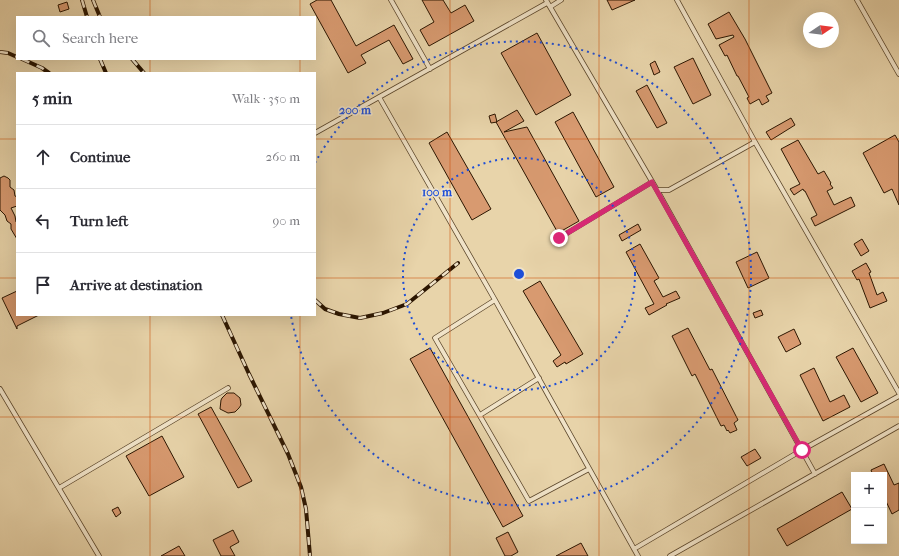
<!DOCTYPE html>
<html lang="en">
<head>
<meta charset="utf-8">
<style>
	:root { --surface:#fff; --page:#f7f7f7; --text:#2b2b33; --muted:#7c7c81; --line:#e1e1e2 }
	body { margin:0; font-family:"IM FELL French Canon",serif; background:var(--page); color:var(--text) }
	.controls { position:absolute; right:12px; bottom:12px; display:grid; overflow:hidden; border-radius:0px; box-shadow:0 4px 16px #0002 }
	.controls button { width:36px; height:36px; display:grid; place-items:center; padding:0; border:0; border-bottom:1px solid var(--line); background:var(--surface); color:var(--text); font:20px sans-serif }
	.compass { position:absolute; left:803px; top:12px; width:36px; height:36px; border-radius:50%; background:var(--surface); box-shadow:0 4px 16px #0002; rotate:77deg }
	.stop { position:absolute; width:12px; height:12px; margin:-9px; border:3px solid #db2777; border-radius:50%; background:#fff }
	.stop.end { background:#db2777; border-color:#fff; box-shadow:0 1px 4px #0008 }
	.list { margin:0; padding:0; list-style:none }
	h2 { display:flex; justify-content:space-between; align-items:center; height:52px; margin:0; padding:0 16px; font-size:17px }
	h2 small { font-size:13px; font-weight:400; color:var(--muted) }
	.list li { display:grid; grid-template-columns:26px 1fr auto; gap:12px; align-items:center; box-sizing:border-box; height:64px; padding:0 16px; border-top:1px solid var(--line) }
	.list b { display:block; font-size:15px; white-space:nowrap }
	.list em { font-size:13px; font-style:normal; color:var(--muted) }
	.icon { flex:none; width:22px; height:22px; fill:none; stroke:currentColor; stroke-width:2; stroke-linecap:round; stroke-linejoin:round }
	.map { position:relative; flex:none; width:899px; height:556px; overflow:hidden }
	.search { position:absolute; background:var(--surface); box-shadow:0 4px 16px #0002; left:16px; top:16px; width:300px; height:44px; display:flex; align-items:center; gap:10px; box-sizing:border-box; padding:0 14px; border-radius:0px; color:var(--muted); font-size:15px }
	.panel { position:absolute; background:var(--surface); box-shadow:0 4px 16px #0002; left:16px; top:72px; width:300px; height:244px; border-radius:0px }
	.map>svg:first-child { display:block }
	.building { fill:#d89a70; stroke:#2b1500 }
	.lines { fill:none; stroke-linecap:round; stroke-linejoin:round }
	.lane-casing { stroke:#5a452a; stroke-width:5.5 }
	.lane { stroke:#f0e3c8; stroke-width:4 }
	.rail-casing { stroke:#2b1500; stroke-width:4 }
	.rail { stroke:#f0e3c8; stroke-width:2.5; stroke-dasharray:8; stroke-linecap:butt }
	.route { stroke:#db2777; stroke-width:5 }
	.grid { fill:none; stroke:#cc4f0a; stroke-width:1; stroke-opacity:0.55 }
	.ring { fill:none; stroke:#1d4ed8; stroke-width:2; stroke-dasharray:2 4 }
	.centre { fill:#1d4ed8; stroke:#f0e3c8; stroke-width:2 }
	.ring-label { font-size:12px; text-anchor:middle; font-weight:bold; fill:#1d4ed8; stroke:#f0e3c8; stroke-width:3; stroke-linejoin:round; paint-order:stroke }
</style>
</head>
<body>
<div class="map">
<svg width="899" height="556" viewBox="0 0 899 556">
	<rect width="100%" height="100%" fill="#e8d4aa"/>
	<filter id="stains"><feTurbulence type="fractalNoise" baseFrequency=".005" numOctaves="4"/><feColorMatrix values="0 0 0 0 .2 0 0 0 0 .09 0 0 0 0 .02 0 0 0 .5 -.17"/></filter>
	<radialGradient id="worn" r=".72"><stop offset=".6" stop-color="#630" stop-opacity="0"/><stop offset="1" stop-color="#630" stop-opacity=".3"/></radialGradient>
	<path class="building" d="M317,0H331L356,46L394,25L413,59L403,64L389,40L361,55L366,63L348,73L310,4Z
		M422,0H443L451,13L465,5L474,21L429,46L420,30L434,22Z
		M607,0H635L612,10Z
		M67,2L69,9L60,12L58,5Z
		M729,12L745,39L772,93L766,96L769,101L762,105L759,99L750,104L747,98L749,97L738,76H737L727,55L725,56L719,45L734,37L733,35L716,39L708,24Z
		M537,33L571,95L536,115L501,53Z
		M693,58L711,95L693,104L674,67Z
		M655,61L660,72L654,75L650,64Z
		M647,85L667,123L657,128L636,91Z
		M517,110L524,121L504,132L527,127L579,221L558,233L496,122Z
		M573,112L614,187L596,197L555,122Z
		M495,114L497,122L491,123L489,116Z
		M791,118L795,125L771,140L766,132Z
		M447,132L491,209L472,220L429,143Z
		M895,135L899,142V205L892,189L884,193L863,153Z
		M798,140L818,174L824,171L831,183L830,184L833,188L827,191L834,205L851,197L855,206L815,226L811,218L817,215L805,191H804L803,189L794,195L790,189L800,184L781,149Z
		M4,176L8,178L10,180V187L14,190L15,196L17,197V206L11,208L15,216L16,222H17V239L11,229V224L7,221L5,215L0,210V178Z
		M638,224L641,230L622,241L619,235Z
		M862,239L869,251L861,256L854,244Z
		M640,244L659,278L654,281L663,297L676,291L680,298L666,304L667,305L649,315L645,308L654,304L626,252Z
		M757,252L769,278L748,288L736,262Z
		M866,263L871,272L869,273L877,295L883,292L887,301L870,308L859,279L857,280L852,271Z
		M540,281L583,354L566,364L565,362L557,367L553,361L561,355L523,291Z
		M17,291V315H39L17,326V329L2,298Z
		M761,310L763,315L755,318L753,313Z
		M688,328L710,370L712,369L738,420L734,423L737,430L730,433L728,430L727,431L724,425L721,426L695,374L692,376L672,336Z
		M794,329L801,344L786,352L778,337Z
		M430,348L523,516L503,527L410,359Z
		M853,348L878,393L861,402L836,357Z
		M814,368L830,402L844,395L850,407L823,421L800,375Z
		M227,393H234L240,398L241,405L239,408L235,412L228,413L220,409L221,400L222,398Z
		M211,407L252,481L238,488L198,414Z
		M162,436L184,477L149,496L126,456Z
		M755,449L761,458L747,466L741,457Z
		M884,464L894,485L899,483V510L892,514L884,497V475H873L871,470Z
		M842,492L852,509L787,546L777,529Z
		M118,507L121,513L116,517L112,510Z
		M233,530L239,542L230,547L235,556H221L213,540Z
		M508,532L518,552L511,556H505L496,538Z
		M581,543L588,556H556Z
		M179,546L185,556H161Z"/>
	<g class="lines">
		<g class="lane-casing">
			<path id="lane" d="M391,0L430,69
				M546,0L657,190L815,474
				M677,0L755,142L899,393
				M857,0L899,74
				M550,7L561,0
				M379,97L495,300L638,556
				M315,133L547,3
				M657,190H669L755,142
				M559,238L652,182
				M495,300L435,338L529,501L589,469
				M0,389L99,556
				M480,415L539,378
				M59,488L228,388
				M634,549L802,450L899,396
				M670,556L899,426"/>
		</g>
		<use href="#lane" class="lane"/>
		<g class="rail-casing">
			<path id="rail" d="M82,0L87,17
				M93,0L100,17
				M0,52L8,53L17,57
				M22,59L42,68L49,73
				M100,59L106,73
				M132,59L144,73
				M315,300L325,309L339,314L360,318L383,313L407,304L458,263
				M222,315L249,374L288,454L301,487L306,509L310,556"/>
		</g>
		<use href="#rail" class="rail"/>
	</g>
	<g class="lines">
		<path class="route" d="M559,238L652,182L802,450"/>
	</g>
	<path class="grid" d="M150,0V17M300,0V17M450,0V556M599,0V556M749,0V556M150,59V73M300,59V73M0,139H17M315,139H899M0,278H17M315,278H899M150,315V556M300,315V556M0,417H899"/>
	<g class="ring">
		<circle cx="519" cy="274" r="116"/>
		<path d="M315 163A232 232 0 1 1 291 316"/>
	</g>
	<circle cx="519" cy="274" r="6" class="centre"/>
	<g class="ring-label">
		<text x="355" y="114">200 m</text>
		<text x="437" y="196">100 m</text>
	</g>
	<rect width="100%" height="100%" filter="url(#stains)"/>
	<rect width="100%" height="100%" fill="url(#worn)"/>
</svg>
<div class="controls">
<button>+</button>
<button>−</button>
</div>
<svg class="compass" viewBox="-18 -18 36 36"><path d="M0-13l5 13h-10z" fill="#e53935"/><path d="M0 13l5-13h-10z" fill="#7c7c81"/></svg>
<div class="stop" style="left:802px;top:450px"></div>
<div class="stop end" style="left:559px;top:238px"></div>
<div class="search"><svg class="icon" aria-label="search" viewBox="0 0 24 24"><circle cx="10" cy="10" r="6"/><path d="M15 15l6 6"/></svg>Search here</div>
<section class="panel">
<h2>5 min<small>Walk · 350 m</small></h2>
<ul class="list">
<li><svg class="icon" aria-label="ahead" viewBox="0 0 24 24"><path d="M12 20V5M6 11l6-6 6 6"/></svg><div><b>Continue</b></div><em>260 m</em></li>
<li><svg class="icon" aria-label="left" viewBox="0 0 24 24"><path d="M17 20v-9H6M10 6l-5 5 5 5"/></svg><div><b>Turn left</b></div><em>90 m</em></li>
<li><svg class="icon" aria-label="arrive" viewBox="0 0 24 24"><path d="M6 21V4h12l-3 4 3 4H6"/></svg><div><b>Arrive at destination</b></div></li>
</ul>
</section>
</div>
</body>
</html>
